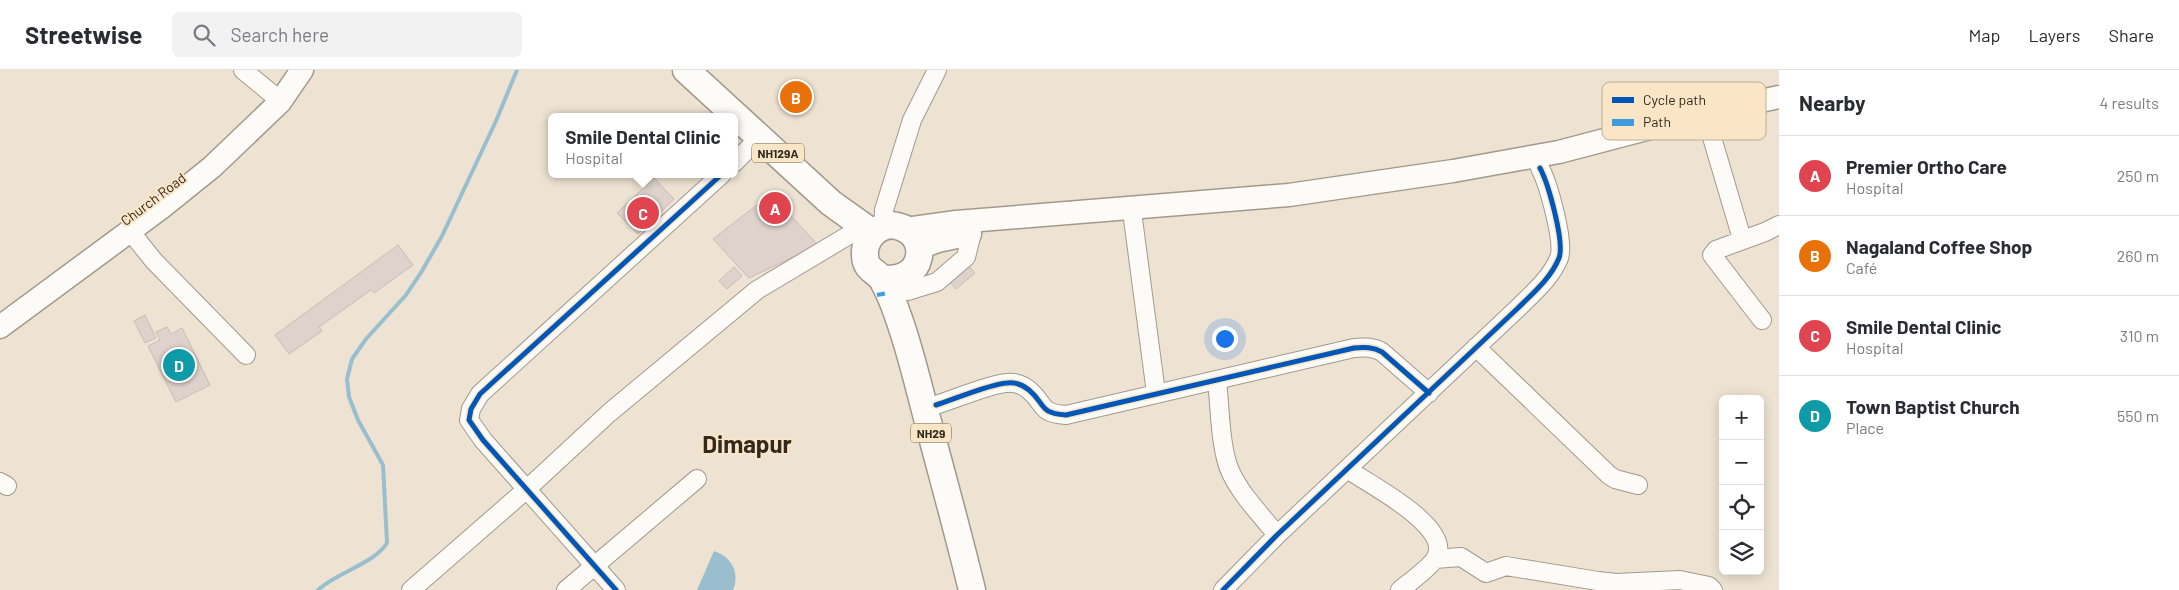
<!DOCTYPE html>
<html lang="en">
<head>
<meta charset="utf-8">
<style>
	:root { --surface:#fff; --page:#f2f2f3; --text:#2b2b33; --muted:#7c7c81; --line:#e1e1e2; --accent:#7c3aed }
	body { margin:0; font-family:Barlow,sans-serif; background:var(--page); color:var(--text) }
	.controls { position:absolute; right:15px; bottom:15px; display:grid; overflow:hidden; border-radius:8px; box-shadow:0 2px 12px #0003 }
	.controls button { width:45px; height:45px; display:grid; place-items:center; padding:0; border:0; border-bottom:1px solid var(--line); background:var(--surface); color:var(--text); font:25px sans-serif }
	.you { position:absolute; left:1224px; top:268px; width:18px; height:18px; margin:-12px; border:4px solid #fff; border-radius:50%; background:#1a73e8; box-shadow:0 0 0 8px #1a73e833 }
	.badge { display:grid; place-items:center; width:32px; height:32px; border-radius:50%; background:var(--accent); color:#fff; font-size:16px; font-weight:700 }
	.pin { position:absolute; translate:-50% -50%; border:2px solid #fff; box-shadow:0 1px 5px #0006 }
	.popup { position:absolute; left:548px; top:43px; width:190px; height:65px; box-sizing:border-box; display:grid; place-content:center; border-radius:8px; background:var(--surface); filter:drop-shadow(0 1px 4px #0005); font-size:16px; white-space:nowrap; color:var(--muted) }
	.popup b { font-size:19px; color:var(--text) }
	.popup::after { content:''; position:absolute; left:50%; top:100%; margin-left:-10px; border:10px solid transparent; border-top-color:var(--surface) }
	.list { margin:0; padding:0; list-style:none }
	h2 { display:flex; justify-content:space-between; align-items:center; height:65px; margin:0; padding:0 20px; font-size:21px }
	h2 small { font-size:16px; font-weight:400; color:var(--muted) }
	.list li { display:grid; grid-template-columns:32px 1fr auto; gap:15px; align-items:center; box-sizing:border-box; height:80px; padding:0 20px; border-top:1px solid var(--line) }
	.list b { display:block; font-size:19px; white-space:nowrap }
	.list p { margin:0; font-size:16px; white-space:nowrap; color:var(--muted) }
	.list em { font-size:16px; font-style:normal; color:var(--muted) }
	.icon { flex:none; width:28px; height:28px; fill:none; stroke:currentColor; stroke-width:2; stroke-linecap:round; stroke-linejoin:round }
	.map { position:relative; flex:none; width:1779px; height:520px; overflow:hidden }
	header { display:flex; align-items:center; gap:30px; box-sizing:border-box; height:70px; padding:0 25px; background:var(--surface); border-bottom:1px solid var(--line) }
	header strong { font-size:24px }
	nav { display:flex; gap:28px; margin-inline-start:auto; font-size:18px }
	.search { width:350px; height:45px; background:var(--page); display:flex; align-items:center; gap:12px; box-sizing:border-box; padding:0 18px; border-radius:8px; color:var(--muted); font-size:19px }
	main { display:flex }
	aside { flex:1; background:var(--surface) }
	.map>svg:first-child { display:block }
	.water { fill:#99bfce }
	.lines { fill:none; stroke-linecap:round; stroke-linejoin:round }
	.stream { stroke:#99bfce; stroke-width:4 }
	.building { fill:#dfd2cd; stroke:#c8bcb6 }
	.minor-casing { stroke:#a2998c; stroke-width:20 }
	.major-casing { stroke:#a2998c; stroke-width:25 }
	.highway-casing { stroke:#a2998c; stroke-width:29 }
	.minor { stroke:#fcfbf8; stroke-width:18 }
	.major { stroke:#fcfbf8; stroke-width:22 }
	.highway { stroke:#fcfbf8; stroke-width:26 }
	.quiet { stroke:#3e9ce0; stroke-width:4; stroke-dasharray:8 4; stroke-linecap:butt }
	.cycleway-casing { stroke:#fae6c6; stroke-width:8 }
	.cycleway { stroke:#0057b8; stroke-width:5 }
	.labels { text-anchor:middle; dominant-baseline:central; stroke-width:4; stroke-linejoin:round; paint-order:stroke }
	.shield { fill:#fae6c6; stroke:#6e6250; stroke-width:1 }
	.shield-label { font-size:12px; font-weight:bold; fill:#322a1e }
	.street-label { font-size:14px; fill:#322a1e; stroke:#fae6c6 }
	.town-label { font-size:24px; font-weight:bold; fill:#322a1e; stroke:#fae6c6 }
	.key { fill:#fae6c6; stroke:#beae94; stroke-width:1 }
	.key-label { font-size:14px; fill:#322a1e }
</style>
</head>
<body>
<header>
<strong>Streetwise</strong>
<div class="search"><svg class="icon" aria-label="search" viewBox="0 0 24 24"><circle cx="10" cy="10" r="6"/><path d="M15 15l6 6"/></svg>Search here</div>
<nav><a>Map</a><a>Layers</a><a>Share</a></nav>
</header>
<main>
<div class="map">
<svg width="1779" height="520" viewBox="0 0 1779 520">
	<rect width="100%" height="100%" fill="#eee3d2"/>
	<path class="water" d="M714,481C732,487 740,503 733,520H697Z"/>
	<g class="lines">
		<path class="stream" d="M318,520C337,502 374,494 387,473L383,395L358,350L349,327L347,309L352,289L366,269L406,225L422,201L442,166L496,51L517,0"/>
	</g>
	<path class="building" d="M654,108L674,129L638,164L617,143Z
		M771,124L818,175L749,208L713,169Z
		M398,175L413,195L374,223L371,220L319,257L322,261L289,284L275,265Z
		M957,183L975,203L956,219L938,199Z
		M734,197L742,206L727,219L719,211Z
		M145,245L156,268L145,273L134,251Z
		M167,257L171,264L182,258L210,315L176,332L148,276L160,270L156,262Z"/>
	<g class="lines">
		<g class="minor-casing">
			<path id="minor" d="M243,0L272,24
				M1708,54L1742,169
				M734,93L753,74
				M1133,149L1156,323
				M883,157L884,140L912,50L937,0
				M130,161L154,191L246,285
				M908,221L937,212L966,187L972,163
				M1762,250L1712,185L1716,180L1765,162L1779,155
				M1476,277L1609,405L1615,409L1638,415
				M1217,310C1220,336 1220,381 1231,403C1242,426 1262,446 1277,465
				M936,335C952,330 993,313 1007,313C1015,312 1023,315 1029,320C1046,334 1038,343 1066,345L1354,278C1365,277 1373,277 1382,282L1429,323
				M1347,399C1367,413 1456,458 1435,489C1428,499 1410,512 1400,520
				M0,412L7,416
				M1435,489L1461,487L1486,503L1506,496L1598,511L1616,513L1680,510L1709,516L1713,520
				M411,520L527,419L609,343L757,220L849,165
				M566,520L697,409
				M616,520L483,370L469,350L471,339L480,324L722,104
				M1223,520L1277,465L1518,238C1533,223 1551,208 1559,188C1565,172 1548,113 1540,98"/>
		</g>
		<g class="major-casing">
			<path id="major" d="M906,159L956,152L1289,125L1453,101L1559,82L1715,41L1779,27
				M919,178L938,171L970,164
				M0,257L161,138L212,97L280,32L302,0"/>
		</g>
		<g class="highway-casing">
			<path id="highway" d="M686,0L831,133L873,163
				M882,208C925,215 932,164 897,156C880,152 864,168 865,185C865,201 878,201 883,211C889,222 894,234 898,246C910,279 918,314 927,348C942,405 958,462 972,520"/>
		</g>
		<use href="#minor" class="minor"/>
		<use href="#major" class="major"/>
		<use href="#highway" class="highway"/>
		<path class="quiet" d="M877,225L888,223"/>
		<g class="cycleway-casing">
			<path id="cycleway" d="M936,335C952,330 993,313 1007,313C1015,312 1023,315 1029,320C1046,334 1038,343 1066,345L1354,278C1365,277 1373,277 1382,282L1429,323
				M616,520L483,370L469,350L471,339L480,324L722,104
				M1223,520L1277,465L1518,238C1533,223 1551,208 1559,188C1565,172 1548,113 1540,98"/>
		</g>
		<use href="#cycleway" class="cycleway"/>
	</g>
	<g class="labels">
		<g class="shield">
			<rect x="752" y="73.5" width="52" height="19" rx="4"/>
			<rect x="911" y="353.5" width="40" height="19" rx="4"/>
		</g>
		<g class="shield-label">
			<text x="778" y="83">NH129A</text>
			<text x="931" y="363">NH29</text>
		</g>
		<g class="street-label">
			<text transform="translate(153 129) rotate(-37)">Church Road</text>
		</g>
		<g class="town-label">
			<text x="747" y="373">Dimapur</text>
		</g>
	</g>
	<rect x="1602" y="12" width="164" height="58" rx="8" class="key"/>
	<rect x="1612" y="27" width="22" height="6" fill="#0057b8"/>
	<rect x="1612" y="49" width="22" height="7" fill="#3e9ce0"/>
	<g class="key-label">
		<text x="1643" y="35">Cycle path</text>
		<text x="1643" y="57">Path</text>
	</g>
</svg>
<div class="controls">
<button>+</button>
<button>−</button>
<button><svg class="icon" aria-label="locate" viewBox="0 0 24 24"><circle cx="12" cy="12" r="6"/><path d="M12 2v4M12 18v4M2 12h4M18 12h4"/></svg></button>
<button><svg class="icon" aria-label="layers" viewBox="0 0 24 24"><path d="M12 4l9 5-9 5-9-5zM3 14l9 5 9-5"/></svg></button>
</div>
<div class="you"></div>
<div class="pin badge" style="left:775px;top:138px;background:#e0444e">A</div>
<div class="pin badge" style="left:796px;top:27px;background:#e8710a">B</div>
<div class="pin badge" style="left:643px;top:143px;background:#e0444e">C</div>
<div class="popup"><b>Smile Dental Clinic</b>Hospital</div>
<div class="pin badge" style="left:179px;top:295px;background:#0f9aa8">D</div>
</div>
<aside>
<h2>Nearby<small>4 results</small></h2>
<ul class="list">
<li><span class="badge" style="background:#e0444e">A</span><div><b>Premier Ortho Care</b><p>Hospital</p></div><em>250 m</em></li>
<li><span class="badge" style="background:#e8710a">B</span><div><b>Nagaland Coffee Shop</b><p>Café</p></div><em>260 m</em></li>
<li><span class="badge" style="background:#e0444e">C</span><div><b>Smile Dental Clinic</b><p>Hospital</p></div><em>310 m</em></li>
<li><span class="badge" style="background:#0f9aa8">D</span><div><b>Town Baptist Church</b><p>Place</p></div><em>550 m</em></li>
</ul>
</aside>
</main>
</body>
</html>
